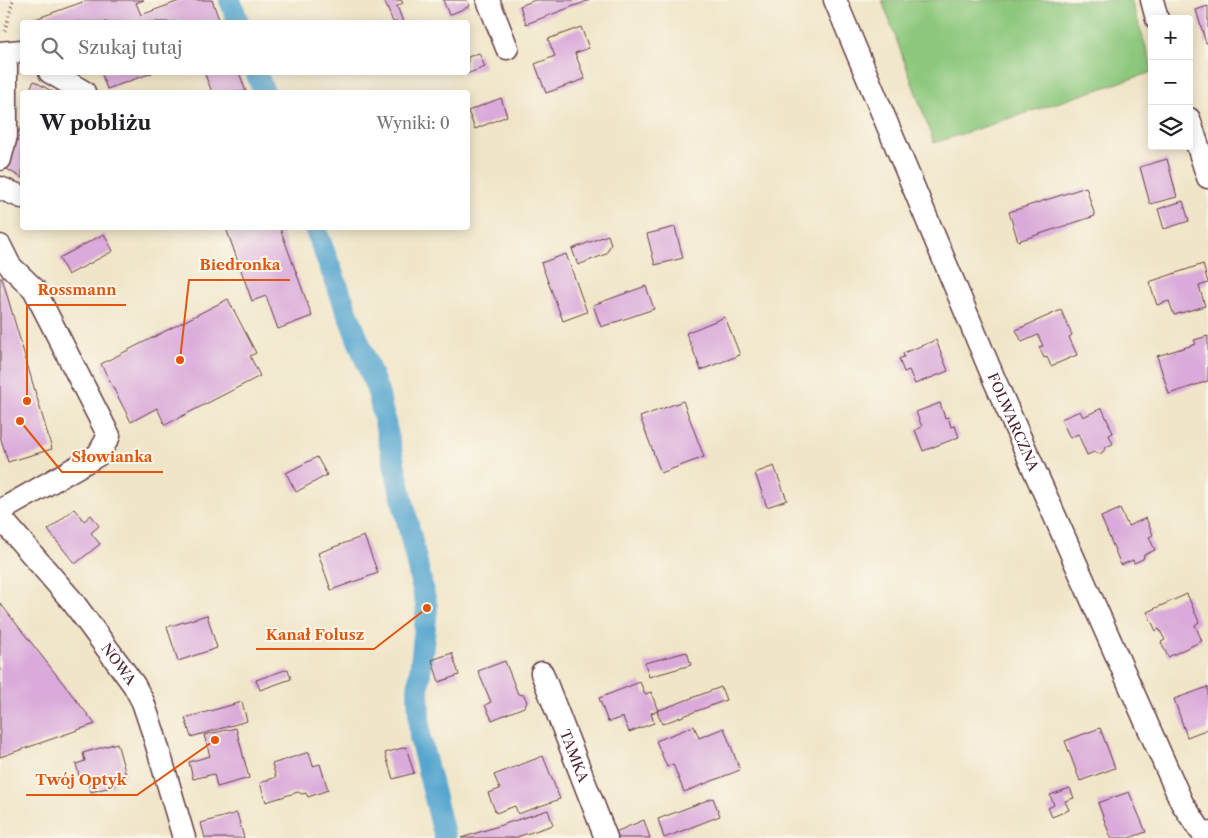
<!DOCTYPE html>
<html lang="pl">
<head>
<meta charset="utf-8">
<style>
	:root { --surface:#fff; --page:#f6f6f6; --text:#202124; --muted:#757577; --line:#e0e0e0 }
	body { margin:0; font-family:"Libre Caslon Text",serif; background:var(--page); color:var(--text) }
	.controls { position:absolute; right:15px; top:15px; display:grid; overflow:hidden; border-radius:5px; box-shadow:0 2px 12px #0003 }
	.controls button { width:45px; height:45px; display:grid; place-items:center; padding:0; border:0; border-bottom:1px solid var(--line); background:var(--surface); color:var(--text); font:25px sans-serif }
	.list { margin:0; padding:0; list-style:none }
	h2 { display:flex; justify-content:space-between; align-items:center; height:65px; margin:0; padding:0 20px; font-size:21px }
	h2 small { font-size:16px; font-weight:400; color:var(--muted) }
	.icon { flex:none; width:28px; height:28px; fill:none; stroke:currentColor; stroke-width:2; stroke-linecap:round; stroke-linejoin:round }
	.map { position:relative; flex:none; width:1208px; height:838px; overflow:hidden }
	.search { position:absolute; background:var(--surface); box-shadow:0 2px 12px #0003; left:20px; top:20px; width:450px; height:55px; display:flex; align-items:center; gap:12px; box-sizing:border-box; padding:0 18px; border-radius:5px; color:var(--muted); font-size:19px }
	.panel { position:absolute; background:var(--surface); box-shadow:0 2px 12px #0003; left:20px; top:90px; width:450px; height:140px; border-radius:5px }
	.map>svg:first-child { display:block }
	.green { fill:#8dc87d; stroke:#6c7454 }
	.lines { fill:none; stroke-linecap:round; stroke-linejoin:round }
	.canal { stroke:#54a5cf; stroke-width:22 }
	.building { fill:#daabda }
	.minor-casing { stroke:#633d43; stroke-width:25 }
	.path { stroke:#633d43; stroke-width:3; stroke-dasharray:1 4; stroke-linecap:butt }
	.minor { stroke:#fff; stroke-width:22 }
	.labels { text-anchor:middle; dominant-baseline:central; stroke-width:4; stroke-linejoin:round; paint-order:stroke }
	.street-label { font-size:14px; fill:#4a1f2b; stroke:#fbf7ec }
	.leader { fill:none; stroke:#e0560e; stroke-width:2 }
	.callout-dot { fill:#e0560e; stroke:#fbf7ec; stroke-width:2 }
	.callout-label { font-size:15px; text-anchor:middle; font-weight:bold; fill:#e0560e; stroke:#fbf7ec; stroke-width:4; stroke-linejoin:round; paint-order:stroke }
</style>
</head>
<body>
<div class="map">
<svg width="1208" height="838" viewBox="0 0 1208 838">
	<rect width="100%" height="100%" fill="#fbf7ec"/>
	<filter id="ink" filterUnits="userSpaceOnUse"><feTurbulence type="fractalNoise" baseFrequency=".02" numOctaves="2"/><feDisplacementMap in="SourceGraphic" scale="10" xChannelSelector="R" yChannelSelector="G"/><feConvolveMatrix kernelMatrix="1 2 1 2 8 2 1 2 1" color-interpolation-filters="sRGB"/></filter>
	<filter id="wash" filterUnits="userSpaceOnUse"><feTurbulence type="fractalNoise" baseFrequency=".0096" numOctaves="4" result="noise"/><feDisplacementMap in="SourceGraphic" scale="20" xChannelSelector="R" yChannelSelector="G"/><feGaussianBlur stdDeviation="1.12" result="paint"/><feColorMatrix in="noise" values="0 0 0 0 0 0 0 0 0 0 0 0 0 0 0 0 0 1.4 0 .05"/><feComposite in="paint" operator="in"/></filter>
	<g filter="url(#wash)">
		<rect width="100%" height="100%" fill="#f0e5c8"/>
		<path class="green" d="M882,0H1131L1152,66V72L934,143Z"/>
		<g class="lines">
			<path class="canal" d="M230,0L238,22
				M256,72L264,92
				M315,228L378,392L427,608L418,691L420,738L445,838"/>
		</g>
		<g id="blocks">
			<path class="building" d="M88,0H144L136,3L141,15L182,0H212L220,22H27Z
				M384,0H401L403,3L397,6L403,22H393Z
				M443,0H467L470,6L449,15Z
				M535,0H590L526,24L520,6Z
				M1208,6V43H1206L1196,10Z
				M581,27L589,48L575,53L585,79L546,93L535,64L555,56L548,39Z
				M479,53L485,67L464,75L463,72H468V57Z
				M101,72H152V73L107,89Z
				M204,72H239L246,92H212Z
				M34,81L53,92H28Z
				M501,98L507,116L475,129L468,111Z
				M22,126V178L0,165Z
				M1167,159L1177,197L1150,204L1140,167Z
				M1086,187L1095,216L1018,241L1009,212Z
				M1183,201L1189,221L1164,229L1158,209Z
				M675,227L683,258L655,265L647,234Z
				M226,228H280L312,316L278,329L266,296L252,301Z
				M104,234L113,251L68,275L59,258Z
				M608,235L611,244L606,254L578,265L572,249Z
				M566,254L587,312L563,321L541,263Z
				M1203,264L1208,283L1199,286L1205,306L1174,315L1169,301L1157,305L1149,282Z
				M0,278H2L52,449L8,462L0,436Z
				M646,286L654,309L601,327L593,305Z
				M228,299L256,353L250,356L260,376L165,425L157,408L131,422L101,364Z
				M1061,310L1072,335L1069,337L1077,355L1051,366L1047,357L1044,358L1039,347L1043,346L1038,335L1022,342L1016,330Z
				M725,317L740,355L701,370L686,333Z
				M1208,336V381L1169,394L1157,356L1196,344L1194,340Z
				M936,340L948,371L915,384L909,370L904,372L899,359L904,357L903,353Z
				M683,401L704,457L661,473L640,417Z
				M940,403L945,418L948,417L951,427L955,426L959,437L923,451L915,430L922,427L916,412Z
				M1102,408L1113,433L1109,435L1113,444L1106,447L1103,452L1099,454L1094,452L1087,455L1078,434L1070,438L1061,419L1080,411L1083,417Z
				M317,457L327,475L296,492L286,473Z
				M774,466L787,500L767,507L755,473Z
				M74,509L84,521L91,515L99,526L91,533L100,544L75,564L48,530Z
				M1120,509L1128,526L1146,518L1153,535L1149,537L1155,550L1144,555L1143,559L1134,563L1133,560L1121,565L1101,517Z
				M364,536L378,573L331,590L318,553Z
				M1187,594L1199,622L1195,625L1202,641L1168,657L1161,642L1165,640L1159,629L1156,631L1147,612Z
				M0,603L95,724L0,757Z
				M207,615L217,648L178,661L167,627Z
				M687,652L691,665L649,677L645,663Z
				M452,653L459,675L439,682L432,660Z
				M505,661L518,694L524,695L527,702L524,707L492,720L485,705L491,702L478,671Z
				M288,669L291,679L260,690L256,680Z
				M640,682L645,694L651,692L658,711L651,713L654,723L629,732L623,717L608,722L599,698Z
				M721,687L726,700L662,724L657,711Z
				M1208,687V729L1187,737L1174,699Z
				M242,702L247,721L191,737L185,718Z
				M694,726L699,738L724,728L740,770L684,792L673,764L667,767L656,741Z
				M236,728L249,778L217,787L214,774L193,779L189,762L210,756L204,735Z
				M1100,728L1115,768L1080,781L1065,741Z
				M117,743L126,775L113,779L115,786L91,792L86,774L79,776L76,764L85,761L83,753Z
				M406,747L414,773L393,779L385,753Z
				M309,752L313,766L320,764L328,790L308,797L306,793L302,794L298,792L266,802L260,783L276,777L272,764Z
				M543,756L560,799L518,814L515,806L496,813L488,793L500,789L494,775Z
				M1070,788L1074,798L1065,801L1069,810L1052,817L1048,808L1054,805L1050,795Z
				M1129,792L1146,832L1129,838H1111L1098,803Z
				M713,798L720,816L664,838L658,819Z
				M548,810L553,825L514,838H461Z
				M237,813L244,838H205L201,823Z
				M644,820L650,838H615L613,833Z"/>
		</g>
	</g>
	<g filter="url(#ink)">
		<use href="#blocks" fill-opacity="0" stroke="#633d43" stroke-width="1"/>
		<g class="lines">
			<g class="minor-casing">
				<g id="minor">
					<path d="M488,0L507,48"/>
					<path id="s1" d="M835,0L994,379L1182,803L1200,830L1208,833"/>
					<path d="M1152,0L1157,19"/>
					<path d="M0,53L22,51"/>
					<path d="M0,63L6,66V136L0,159"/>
					<path d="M50,72L84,92"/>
					<path d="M1189,119L1208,177"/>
					<path d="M0,188L22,197"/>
					<path d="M0,246L10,266L34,289L109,436L98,455L0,511"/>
					<path id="s2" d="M0,517L73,602L134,685L143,702L153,732L184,838"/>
					<path id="s3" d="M542,673L606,838"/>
				</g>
			</g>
			<path class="path" d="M5,31L13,0"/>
			<use href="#minor" class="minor"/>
		</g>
	</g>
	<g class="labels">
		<g class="street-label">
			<text stroke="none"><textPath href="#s1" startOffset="458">FOLWARCZNA</textPath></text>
			<text stroke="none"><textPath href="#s2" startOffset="189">NOWA</textPath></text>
			<text stroke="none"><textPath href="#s3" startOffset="89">TAMKA</textPath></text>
		</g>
	</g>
	<path class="leader" d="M180 360L189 280H290M27 401L27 305H126M20 421L62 472H163M427 608L374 649H256M215 740L137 795H26"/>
	<g class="callout-dot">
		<circle cx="180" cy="360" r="5"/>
		<circle cx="27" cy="401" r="5"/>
		<circle cx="20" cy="421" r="5"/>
		<circle cx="427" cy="608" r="5"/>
		<circle cx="215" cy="740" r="5"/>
	</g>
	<g class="callout-label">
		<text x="240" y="270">Biedronka</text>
		<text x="77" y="295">Rossmann</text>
		<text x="112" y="462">Słowianka</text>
		<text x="315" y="640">Kanał Folusz</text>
		<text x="81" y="785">Twój Optyk</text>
	</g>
</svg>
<div class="controls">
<button>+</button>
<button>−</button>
<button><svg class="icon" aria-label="layers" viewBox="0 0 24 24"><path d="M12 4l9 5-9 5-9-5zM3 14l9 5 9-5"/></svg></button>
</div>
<div class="search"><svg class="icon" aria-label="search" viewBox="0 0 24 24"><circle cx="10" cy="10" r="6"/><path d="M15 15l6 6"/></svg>Szukaj tutaj</div>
<section class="panel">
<h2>W pobliżu<small>Wyniki: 0</small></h2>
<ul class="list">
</ul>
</section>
</div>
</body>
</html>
